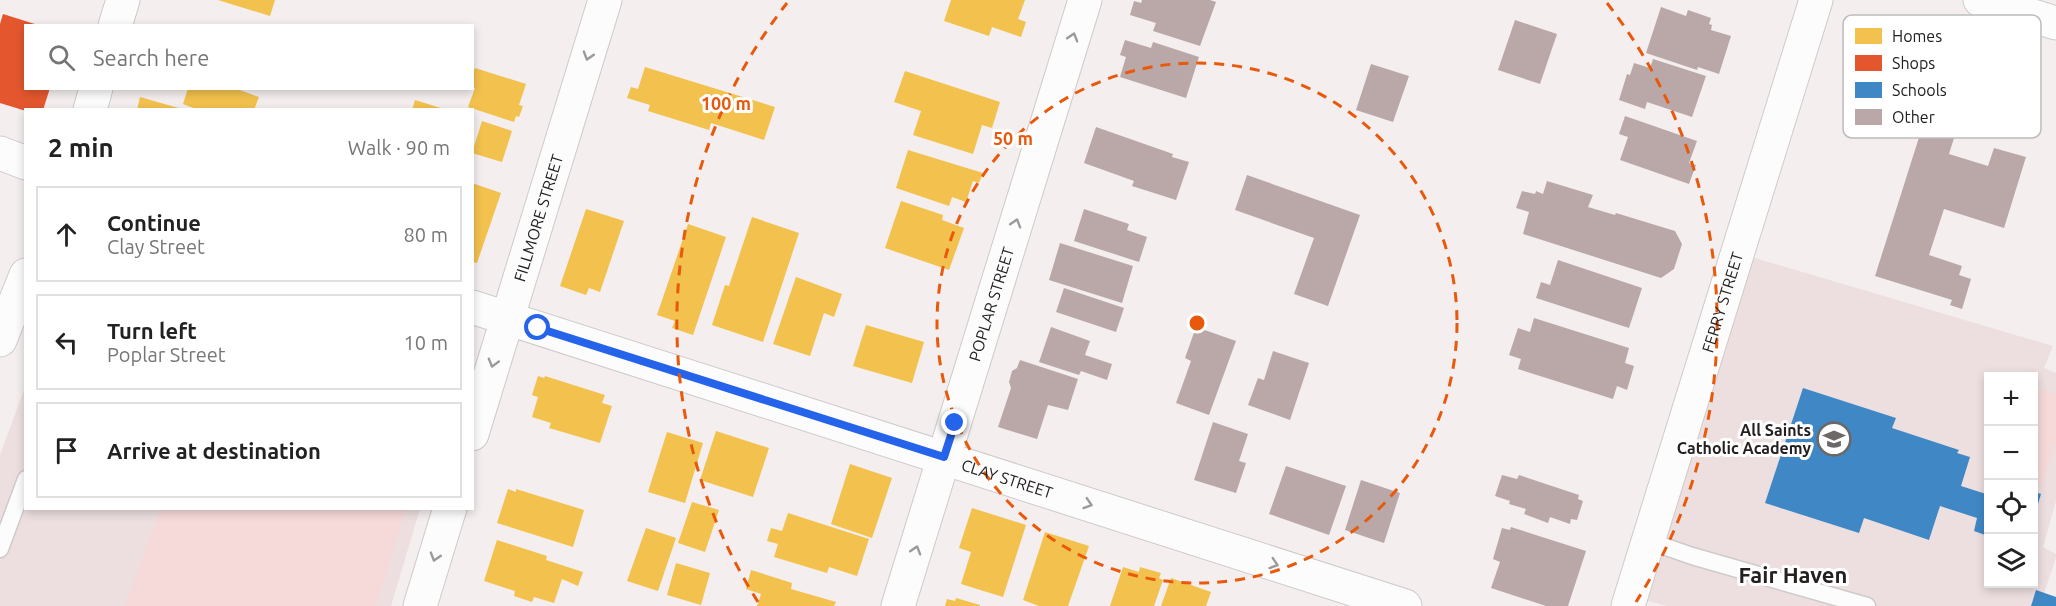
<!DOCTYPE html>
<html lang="en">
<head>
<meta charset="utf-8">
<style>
	:root { --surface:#fff; --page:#f2f2f2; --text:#222; --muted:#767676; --line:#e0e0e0 }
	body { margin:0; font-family:Ubuntu,sans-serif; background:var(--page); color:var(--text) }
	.controls { position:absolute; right:18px; bottom:18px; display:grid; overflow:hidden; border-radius:0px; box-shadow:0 3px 9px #0003 }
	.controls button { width:54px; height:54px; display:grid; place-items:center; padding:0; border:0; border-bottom:2px solid var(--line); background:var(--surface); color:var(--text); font:30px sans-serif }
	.stop { position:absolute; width:18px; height:18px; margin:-14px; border:4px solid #2563eb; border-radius:50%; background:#fff }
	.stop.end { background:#2563eb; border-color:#fff; box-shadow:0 2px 6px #0008 }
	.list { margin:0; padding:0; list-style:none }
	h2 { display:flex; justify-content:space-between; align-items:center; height:78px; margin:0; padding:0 24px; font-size:26px }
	h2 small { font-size:20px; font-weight:400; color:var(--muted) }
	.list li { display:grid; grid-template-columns:39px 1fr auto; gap:18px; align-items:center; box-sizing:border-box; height:96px; margin:0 12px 12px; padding:0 12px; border:2px solid var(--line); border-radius:0px }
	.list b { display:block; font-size:22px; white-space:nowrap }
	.list p { margin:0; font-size:20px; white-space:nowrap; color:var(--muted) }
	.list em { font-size:20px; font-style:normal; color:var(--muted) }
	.icon { flex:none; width:33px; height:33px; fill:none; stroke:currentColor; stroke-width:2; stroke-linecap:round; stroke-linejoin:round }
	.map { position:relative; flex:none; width:2056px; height:606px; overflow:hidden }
	.search { position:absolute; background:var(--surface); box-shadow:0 3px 9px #0003; left:24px; top:24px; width:450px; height:66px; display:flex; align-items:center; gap:15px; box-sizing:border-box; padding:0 21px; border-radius:0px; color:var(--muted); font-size:22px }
	.panel { position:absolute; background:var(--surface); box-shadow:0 3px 9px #0003; left:24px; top:108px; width:450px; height:402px; border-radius:0px }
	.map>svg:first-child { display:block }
	.built { fill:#eddfdf; fill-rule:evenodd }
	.green { fill:#f6d9d9 }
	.homes { fill:#f2c14e }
	.shops { fill:#e4572e }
	.schools { fill:#3f88c5 }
	.building { fill:#baa8a9 }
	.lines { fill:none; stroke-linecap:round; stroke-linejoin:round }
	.lane-casing { stroke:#cfcaca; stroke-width:19 }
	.street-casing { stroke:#cfcaca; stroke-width:35 }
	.secondary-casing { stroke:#cfcaca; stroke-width:35 }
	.lane { stroke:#fdfcfc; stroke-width:16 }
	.street { stroke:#fdfcfc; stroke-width:33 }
	.secondary { stroke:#fdfcfc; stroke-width:33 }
	.oneway { stroke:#9b9999 }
	.route { stroke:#2563eb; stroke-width:8 }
	.ring { fill:none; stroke:#e8590c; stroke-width:3; stroke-dasharray:10 8 }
	.labels { text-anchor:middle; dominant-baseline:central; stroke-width:6; stroke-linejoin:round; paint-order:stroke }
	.street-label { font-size:16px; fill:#242020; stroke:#fff }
	.poi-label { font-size:16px; font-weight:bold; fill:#242020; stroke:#fff; text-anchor:end }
	.district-label { font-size:22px; font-weight:bold; fill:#242020; stroke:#fff }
	.key { fill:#fff; stroke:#bdbcbc; stroke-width:1.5 }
	.key-label { font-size:16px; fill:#242020 }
	.centre { fill:#e8590c; stroke:#fff; stroke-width:3 }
	.ring-label { font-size:18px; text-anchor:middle; font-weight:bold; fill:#e8590c; stroke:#fff; stroke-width:6; stroke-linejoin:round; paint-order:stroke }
</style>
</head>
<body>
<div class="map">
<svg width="2056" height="606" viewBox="0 0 2056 606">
	<rect width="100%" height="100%" fill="#f4eeee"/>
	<path class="built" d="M1738,253L2053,346L2044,368L2056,373V501L2043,547L2056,554V557L2040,606H1666L1632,596ZM1988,376H2034V584H1988Z
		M25,387L26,508L420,509L391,606H0V455Z"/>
	<path class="green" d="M2034,387L2056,394V441L2042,487L2034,484Z
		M160,509V508L406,509L376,606H125Z"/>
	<path class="homes" d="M218,0H275L270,16Z
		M951,0H1025L1018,19L1026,22L1021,37L992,27L989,36L944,21Z
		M645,67L775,107L764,140L711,123L709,130L648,111L650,105L627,98L631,87L638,89Z
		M475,68L526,84L519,105L523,106L519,117L516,116L514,122L468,107L475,88H472V74Z
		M905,71L1000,102L992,128L982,125L973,154L913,135L921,111L894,102Z
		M188,88H234L259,97L254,110H199L183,104Z
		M140,97L182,109V110H137Z
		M415,100L444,109V110H412Z
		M482,121L512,131L502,162L472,153Z
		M908,150L983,173L979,183L973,181L966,202L952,197L949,206L896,188Z
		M472,183L501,193L477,263L472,262Z
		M901,201L943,215L942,220L964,228L949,270L885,248Z
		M586,209L624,221L600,292L589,288L586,295L560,286Z
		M752,217L799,233L763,342L712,325L725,285L729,286Z
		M688,224L726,237L693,335L672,328L675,321L657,315Z
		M796,277L842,294L834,317L824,313L810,356L773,344Z
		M866,325L924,342L912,383L853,366Z
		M538,376L544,378L545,376L605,395L602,403L612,406L600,443L549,428L551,423L532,417L538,397L532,395Z
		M716,431L769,448L753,497L700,480Z
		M667,432L703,443L685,503L648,492Z
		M850,464L892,478L872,538L831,524Z
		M508,489L516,492V489L584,510L573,547L497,523Z
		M692,502L719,510L705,552L678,543Z
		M972,508L1026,525L1003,597L961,584L971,552L959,548Z
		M788,513L869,539L857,576L829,567L827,573L774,557L778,544L767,541L771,528L782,531Z
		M646,528L676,538L658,591L627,581Z
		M1045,532L1089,546L1068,606H1039L1023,600Z
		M497,540L547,556L546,560L583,572L578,586L562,579L554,603L534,597L532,602L514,596L515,591L484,581Z
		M676,563L710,573L701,605L667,595Z
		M1123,567L1139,572L1140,567L1161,573L1159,578L1163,580L1154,606H1110Z
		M751,570L792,583L791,589L836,602L834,606H757L761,594L746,589Z
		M1171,578L1211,592L1206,606H1161Z
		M956,598L980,605V606H945L947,599L955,601Z"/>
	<path class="shops" d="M3,14L38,25L26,26V88H50L43,110H26V111L0,103V24Z"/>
	<path class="schools" d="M1803,388L1896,418L1892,428L1959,450L1957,453L1970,457L1961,486L1986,494L1988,486V536L1974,531L1977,518L1940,506L1929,540L1864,518L1859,533L1765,503Z
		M2034,492L2041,494L2034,517Z
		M2036,590L2056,597V606H2031Z"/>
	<path class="building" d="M1142,0H1210L1216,2L1200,46L1153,31L1156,23L1130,15L1134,1L1141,3Z
		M1661,7L1686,16L1688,10L1711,18L1709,24L1712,25L1711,30L1731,36L1719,74L1698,67L1697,70L1646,53Z
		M1515,20L1557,34L1540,84L1498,70Z
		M1125,40L1151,48L1153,42L1199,57L1186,98L1120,77L1126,57L1120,55Z
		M1653,59L1706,76L1692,117L1647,102L1645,109L1619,100L1627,74L1630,75L1634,63L1650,68Z
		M1371,64L1409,76L1393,122L1356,110Z
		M1625,116L1697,141L1689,163L1696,165L1689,184L1620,160L1628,137L1619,134Z
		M1096,127L1173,154L1172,157L1189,162L1176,200L1132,186L1134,181L1084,163Z
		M1922,128L1954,138L1949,154L1988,166L1994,148L2026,157L2004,228L1944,209L1929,255L1962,266L1959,275L1971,279L1962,309L1950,305L1952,300L1875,276Z
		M1247,175L1360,215L1328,306L1294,294L1314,238L1235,210Z
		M1547,181L1593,195L1588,207L1615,215L1616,213L1675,231L1682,244L1674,269L1661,278L1523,234L1529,212L1516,208L1522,191L1535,194L1536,191L1543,194Z
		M1084,209L1129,224L1127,230L1147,237L1139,262L1074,241Z
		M1060,243L1133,266L1122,303L1049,280Z
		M1558,260L1642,288L1629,328L1536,298L1541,282L1550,285Z
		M1064,288L1124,308L1116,332L1056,312Z
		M1534,318L1629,348L1625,363L1634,366L1627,390L1617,386L1613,399L1518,369L1521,359L1509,355L1518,328L1530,332Z
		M1051,327L1090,341L1085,355L1112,364L1107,380L1081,371L1079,375L1039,362Z
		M1196,327L1236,341L1209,415L1176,403L1191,361L1185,358Z
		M1273,351L1309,363L1290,420L1248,405L1258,378L1264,380Z
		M1020,360L1078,379L1068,410L1048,405L1037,439L998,427L1011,388L1009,382L1012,371L1017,368Z
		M1213,422L1248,434L1239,461L1246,463L1236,493L1194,480Z
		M1286,466L1346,486L1329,535L1269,514Z
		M1502,475L1517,479L1519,475L1579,495L1578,499L1583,501L1577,520L1571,519L1570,524L1550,517L1548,523L1524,514L1526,509L1509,504L1510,501L1495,496Z
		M1361,480L1400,493L1384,543L1345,530Z
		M1511,527L1586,551L1568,606H1546L1491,588L1500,562L1493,559L1502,528L1510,530Z"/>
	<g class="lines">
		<g class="lane-casing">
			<path id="lane" d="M1649,541L1692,556L1867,606
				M0,549L26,479"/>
		</g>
		<g class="street-casing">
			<g id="street">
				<path d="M1980,0L2056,23"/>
				<path d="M115,26L123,0"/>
				<path d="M90,110L96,88"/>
				<path d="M0,153L26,163"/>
				<path id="s1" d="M472,307L1405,606"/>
				<path d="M0,340L26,275"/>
				<path id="s2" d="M472,434L605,0"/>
				<path d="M420,606L450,508"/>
				<path id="s3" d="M898,606L1085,0"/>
			</g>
		</g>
		<g class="secondary-casing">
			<g id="secondary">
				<path id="s4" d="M1628,606L1816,0"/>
			</g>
		</g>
		<use href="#lane" class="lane"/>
		<use href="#street" class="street"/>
		<use href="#secondary" class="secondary"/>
	</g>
	<defs><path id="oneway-chevron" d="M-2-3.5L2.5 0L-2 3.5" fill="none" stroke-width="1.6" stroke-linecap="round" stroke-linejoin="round" transform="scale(1.5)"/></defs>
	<g class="oneway">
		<use href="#oneway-chevron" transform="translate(1073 37) rotate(-73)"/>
		<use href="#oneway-chevron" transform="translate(588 56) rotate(107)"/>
		<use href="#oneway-chevron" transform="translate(1016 223) rotate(-73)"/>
		<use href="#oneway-chevron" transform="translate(493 363) rotate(106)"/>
		<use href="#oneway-chevron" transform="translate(1088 504) rotate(18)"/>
		<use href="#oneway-chevron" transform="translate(916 550) rotate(-73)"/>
		<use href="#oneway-chevron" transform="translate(435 557) rotate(107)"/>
		<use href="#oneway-chevron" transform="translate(1274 564) rotate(18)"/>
	</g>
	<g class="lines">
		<path class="route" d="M538,328L944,457L955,423"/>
	</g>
	<g class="ring">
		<circle cx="1197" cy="323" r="260"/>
		<path d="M758 602A520 520 0 0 1 787 3M1607 3A520 520 0 0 1 1636 602"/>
	</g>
	<defs>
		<g id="school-ring" transform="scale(1.725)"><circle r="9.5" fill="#fff" stroke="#6d6868" stroke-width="1.5"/><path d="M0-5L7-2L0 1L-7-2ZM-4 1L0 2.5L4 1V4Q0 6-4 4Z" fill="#6d6868"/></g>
	</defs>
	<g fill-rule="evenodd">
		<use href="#school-ring" x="1834" y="439"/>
	</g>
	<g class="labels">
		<g class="street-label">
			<text stroke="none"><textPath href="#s2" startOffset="226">FILLMORE STREET</textPath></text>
			<text stroke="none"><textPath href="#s3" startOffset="316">POPLAR STREET</textPath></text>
			<text stroke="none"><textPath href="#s4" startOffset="318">FERRY STREET</textPath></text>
			<text stroke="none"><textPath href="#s1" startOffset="562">CLAY STREET</textPath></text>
		</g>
		<g class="poi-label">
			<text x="1811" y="430">All Saints<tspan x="1811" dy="18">Catholic Academy</tspan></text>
		</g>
		<g class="district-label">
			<text x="1793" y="574">Fair Haven</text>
		</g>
	</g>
	<rect x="1843" y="15" width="198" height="123" rx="9" class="key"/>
	<rect x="1855" y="28" width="27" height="16" fill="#f2c14e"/>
	<rect x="1855" y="55" width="27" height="16" fill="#e4572e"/>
	<rect x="1855" y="82" width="27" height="16" fill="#3f88c5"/>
	<rect x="1855" y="109" width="27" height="16" fill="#baa8a9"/>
	<g class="key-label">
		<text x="1892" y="42">Homes</text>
		<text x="1892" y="69">Shops</text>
		<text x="1892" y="96">Schools</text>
		<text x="1892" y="123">Other</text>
	</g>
	<circle cx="1197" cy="323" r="9" class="centre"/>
	<g class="ring-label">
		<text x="726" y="110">100 m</text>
		<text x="1013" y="145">50 m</text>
	</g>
</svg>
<div class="controls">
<button>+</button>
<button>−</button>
<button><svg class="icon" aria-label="locate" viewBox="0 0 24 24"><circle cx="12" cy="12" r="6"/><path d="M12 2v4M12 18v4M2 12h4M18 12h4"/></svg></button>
<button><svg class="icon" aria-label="layers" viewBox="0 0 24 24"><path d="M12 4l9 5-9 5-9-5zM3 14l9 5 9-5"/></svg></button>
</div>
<div class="stop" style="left:538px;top:328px"></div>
<div class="stop end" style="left:955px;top:423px"></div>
<div class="search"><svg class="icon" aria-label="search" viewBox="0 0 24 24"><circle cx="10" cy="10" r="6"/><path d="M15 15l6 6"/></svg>Search here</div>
<section class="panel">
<h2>2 min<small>Walk · 90 m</small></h2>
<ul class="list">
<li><svg class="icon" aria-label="ahead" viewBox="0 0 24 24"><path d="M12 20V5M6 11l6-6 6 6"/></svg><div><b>Continue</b><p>Clay Street</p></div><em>80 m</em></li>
<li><svg class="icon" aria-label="left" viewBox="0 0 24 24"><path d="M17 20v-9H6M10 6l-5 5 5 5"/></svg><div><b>Turn left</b><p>Poplar Street</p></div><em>10 m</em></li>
<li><svg class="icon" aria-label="arrive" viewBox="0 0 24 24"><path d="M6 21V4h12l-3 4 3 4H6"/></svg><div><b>Arrive at destination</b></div></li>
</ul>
</section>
</div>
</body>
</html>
